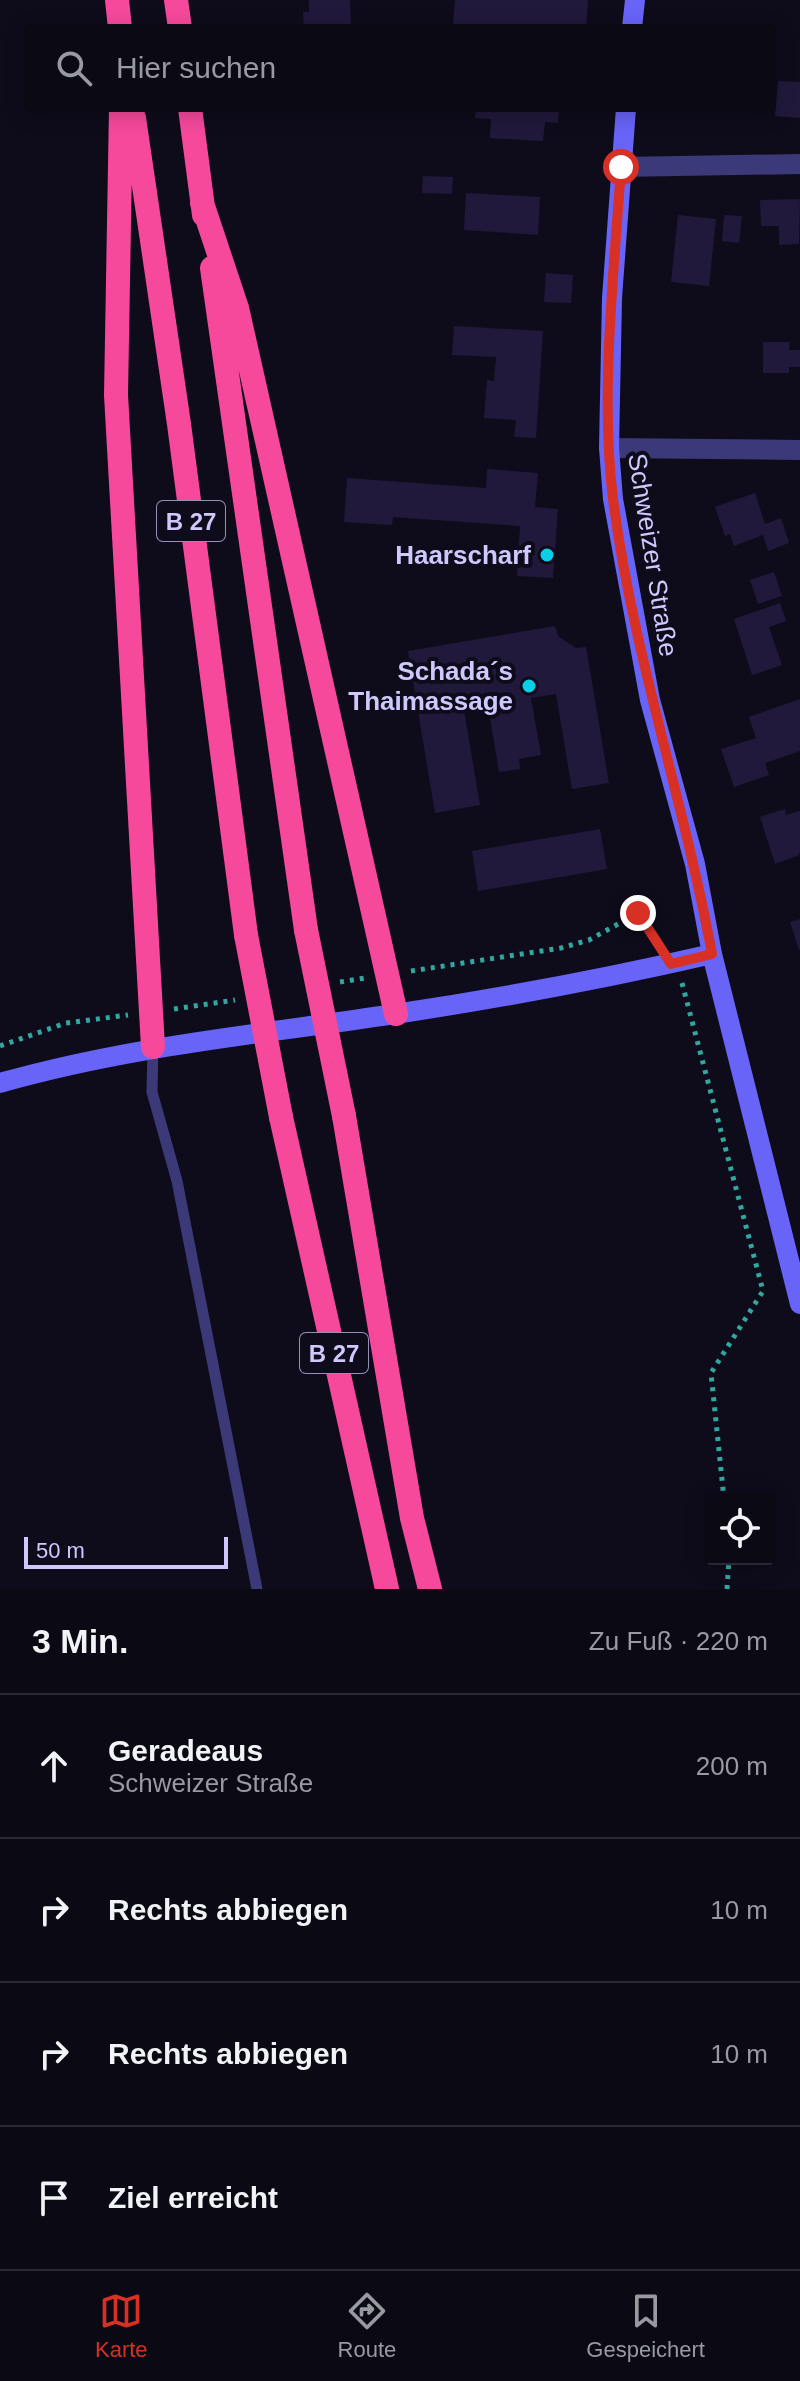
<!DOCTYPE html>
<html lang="de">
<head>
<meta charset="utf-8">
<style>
	:root { --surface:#0a0914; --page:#181722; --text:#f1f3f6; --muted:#999aa0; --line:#2a2a34; --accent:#d93025 }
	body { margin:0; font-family:Helvetica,sans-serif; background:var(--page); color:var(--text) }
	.controls { position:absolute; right:24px; bottom:24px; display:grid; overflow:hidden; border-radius:8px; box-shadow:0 4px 20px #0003 }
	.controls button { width:72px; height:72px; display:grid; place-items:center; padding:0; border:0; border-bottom:2px solid var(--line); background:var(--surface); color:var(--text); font:40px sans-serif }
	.scale { position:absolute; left:24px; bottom:20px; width:204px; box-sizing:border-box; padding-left:8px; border:4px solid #cec8fc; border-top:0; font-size:22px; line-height:28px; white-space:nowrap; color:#cec8fc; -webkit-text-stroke:6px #0e0c1b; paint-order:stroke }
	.stop { position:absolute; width:24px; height:24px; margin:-18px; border:6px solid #d93025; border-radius:50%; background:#fff }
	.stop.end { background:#d93025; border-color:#fff; box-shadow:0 2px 8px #0008 }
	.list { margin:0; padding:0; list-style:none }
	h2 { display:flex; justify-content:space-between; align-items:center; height:104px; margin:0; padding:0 32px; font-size:34px }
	h2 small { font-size:26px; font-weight:400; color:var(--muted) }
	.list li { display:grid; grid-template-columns:52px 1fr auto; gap:24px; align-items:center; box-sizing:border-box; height:144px; padding:0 32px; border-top:2px solid var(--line) }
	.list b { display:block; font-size:30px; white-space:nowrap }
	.list p { margin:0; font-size:26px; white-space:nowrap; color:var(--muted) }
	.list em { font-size:26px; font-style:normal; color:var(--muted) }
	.icon { flex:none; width:44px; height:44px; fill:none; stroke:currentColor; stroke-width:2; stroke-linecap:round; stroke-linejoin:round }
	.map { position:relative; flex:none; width:800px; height:1589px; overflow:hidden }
	.search { position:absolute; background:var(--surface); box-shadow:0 4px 20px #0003; left:24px; right:24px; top:24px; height:88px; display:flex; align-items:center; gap:20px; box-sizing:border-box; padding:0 28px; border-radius:8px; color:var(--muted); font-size:30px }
	.sheet { height:680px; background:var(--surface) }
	nav { display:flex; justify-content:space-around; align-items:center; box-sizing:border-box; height:112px; border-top:2px solid var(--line); background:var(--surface); font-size:22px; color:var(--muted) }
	nav a { display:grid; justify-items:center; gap:4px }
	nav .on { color:var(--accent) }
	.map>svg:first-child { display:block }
	.building { fill:#20193b }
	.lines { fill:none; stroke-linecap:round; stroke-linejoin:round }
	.path { stroke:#32a7a0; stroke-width:5; stroke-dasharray:4 6; stroke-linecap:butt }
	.lane { stroke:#3b3978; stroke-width:11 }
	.street { stroke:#3b3978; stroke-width:20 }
	.secondary { stroke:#6864f8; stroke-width:20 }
	.highway { stroke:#f6499c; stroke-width:24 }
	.highway-bridge { stroke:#f6499c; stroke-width:24 }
	.route { stroke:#d93025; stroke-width:10 }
	.poi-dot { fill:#0bcfe6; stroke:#0e0c1b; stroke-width:3 }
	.labels { text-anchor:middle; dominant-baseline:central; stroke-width:8; stroke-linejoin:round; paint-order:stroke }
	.shield { fill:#0e0c1b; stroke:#9490b8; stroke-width:2 }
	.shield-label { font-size:24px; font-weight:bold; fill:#cec8fc }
	.poi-label { font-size:26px; font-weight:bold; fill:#cec8fc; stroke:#0e0c1b; text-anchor:end }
	.street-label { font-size:26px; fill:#cec8fc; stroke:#0e0c1b }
</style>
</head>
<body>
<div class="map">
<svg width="800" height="1589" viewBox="0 0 800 1589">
	<rect width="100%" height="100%" fill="#0e0c1b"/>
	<path class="building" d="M309,0H350L351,28H304L303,12H309Z
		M455,0H588L586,28L453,25Z
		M778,81L800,82V118L775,116Z
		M476,108H559L558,123L545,122L543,141L490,138L491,119L475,118Z
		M423,176L453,177L452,194L422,193Z
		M466,193L540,197L538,235L464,230Z
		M800,199L799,244L779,245V226H761L760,200Z
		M678,215L716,219L709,286L671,282Z
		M724,215L742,216L739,243L722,241Z
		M546,273L573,275L571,303L544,302Z
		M454,326L543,331L536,438L514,437L516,420L484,418L487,380L494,381L496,357L452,355Z
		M763,342H790L789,350H800V367H789V373H763Z
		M487,469L538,473L535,507L558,509L553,578L517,576L520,526L393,517L392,525L344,522L347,478L486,488Z
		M755,493L765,524L781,518L789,543L768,551L763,535L734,546L730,534L725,536L715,507Z
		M774,572L782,596L758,604L750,580Z
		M780,603L786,621L769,627L782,665L752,675L734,619Z
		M555,626L558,636L576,648L586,647L609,783L572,789L556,694L531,698L541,755L519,759L520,769L499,772L488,706L464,710L480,805L435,813L408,651Z
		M800,699V751L765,763L769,775L734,787L721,749L756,738L749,717Z
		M785,809L786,815L800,811V851L799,855L775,864L760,817Z
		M600,829L607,869L478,891L472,851Z
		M800,919V950H799L790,922Z"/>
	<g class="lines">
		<path class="path" d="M411,971L561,948L589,940L638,913L658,944
			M340,982L365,978
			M682,983L763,1291L711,1373L724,1499
			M174,1009L235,1000
			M0,1046L66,1023L128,1015
			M727,1589L729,1559"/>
		<path class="lane" d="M153,1047L152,1092L177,1181L257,1589"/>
		<path class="street" d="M621,167L800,164
			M609,448L800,450"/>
		<path class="secondary" d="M632,28L635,0
			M626,108L612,298L609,448L613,499L650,700L695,864L712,954L800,1304
			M0,1083C130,1046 262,1034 395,1014C501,998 608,978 712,954"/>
		<path class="highway" d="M117,0L120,28
			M176,0L180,28
			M121,108L116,395L153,1047
			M190,108L204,215
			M134,118L179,424L246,935
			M202,203L237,308L396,1014
			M212,268L306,930
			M344,1116L412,1518L430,1589
			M281,1117L387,1589"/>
		<path class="highway-bridge" d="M306,930L344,1116
			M246,935L281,1117"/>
	</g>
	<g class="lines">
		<path class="route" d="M621,167C614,273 600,394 613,499C633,654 684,801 712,954L671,964L638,913"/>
	</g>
	<g class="poi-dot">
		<circle cx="547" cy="555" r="8"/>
		<circle cx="529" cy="686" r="8"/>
	</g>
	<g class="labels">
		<g class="shield">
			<rect x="157" y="501" width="68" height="40" rx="6"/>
			<rect x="300" y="1333" width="68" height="40" rx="6"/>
		</g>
		<g class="shield-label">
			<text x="191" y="521">B 27</text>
			<text x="334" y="1353">B 27</text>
		</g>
		<g class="poi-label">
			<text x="531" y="555">Haarscharf</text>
			<text x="513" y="671">Schada´s<tspan x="513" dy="30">Thaimassage</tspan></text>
		</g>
		<g class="street-label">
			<text transform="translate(653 555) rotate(81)">Schweizer Straße</text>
		</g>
	</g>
</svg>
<div class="controls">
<button><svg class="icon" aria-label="locate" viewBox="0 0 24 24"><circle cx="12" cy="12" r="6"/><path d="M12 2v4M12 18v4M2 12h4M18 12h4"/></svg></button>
</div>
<div class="scale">50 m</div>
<div class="stop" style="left:621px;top:167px"></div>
<div class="stop end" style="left:638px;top:913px"></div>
<div class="search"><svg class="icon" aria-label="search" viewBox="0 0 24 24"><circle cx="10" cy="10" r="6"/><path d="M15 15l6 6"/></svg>Hier suchen</div>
</div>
<section class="sheet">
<h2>3 Min.<small>Zu Fuß · 220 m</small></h2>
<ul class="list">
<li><svg class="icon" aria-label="ahead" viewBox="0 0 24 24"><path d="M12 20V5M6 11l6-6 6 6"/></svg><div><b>Geradeaus</b><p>Schweizer Straße</p></div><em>200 m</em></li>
<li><svg class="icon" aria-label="right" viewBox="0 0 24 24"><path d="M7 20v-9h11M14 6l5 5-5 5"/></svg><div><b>Rechts abbiegen</b></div><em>10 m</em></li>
<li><svg class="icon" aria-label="right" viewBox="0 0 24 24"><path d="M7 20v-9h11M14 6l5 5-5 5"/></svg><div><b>Rechts abbiegen</b></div><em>10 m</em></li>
<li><svg class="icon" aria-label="arrive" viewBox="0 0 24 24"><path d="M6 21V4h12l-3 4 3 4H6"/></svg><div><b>Ziel erreicht</b></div></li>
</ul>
</section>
<nav>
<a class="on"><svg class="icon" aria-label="map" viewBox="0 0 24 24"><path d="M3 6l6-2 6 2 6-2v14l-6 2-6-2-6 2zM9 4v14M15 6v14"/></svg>Karte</a>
<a><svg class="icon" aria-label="directions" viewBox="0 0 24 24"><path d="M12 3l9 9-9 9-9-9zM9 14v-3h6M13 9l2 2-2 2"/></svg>Route</a>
<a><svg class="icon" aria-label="saved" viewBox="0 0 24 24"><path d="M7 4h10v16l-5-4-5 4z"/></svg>Gespeichert</a>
</nav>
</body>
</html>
